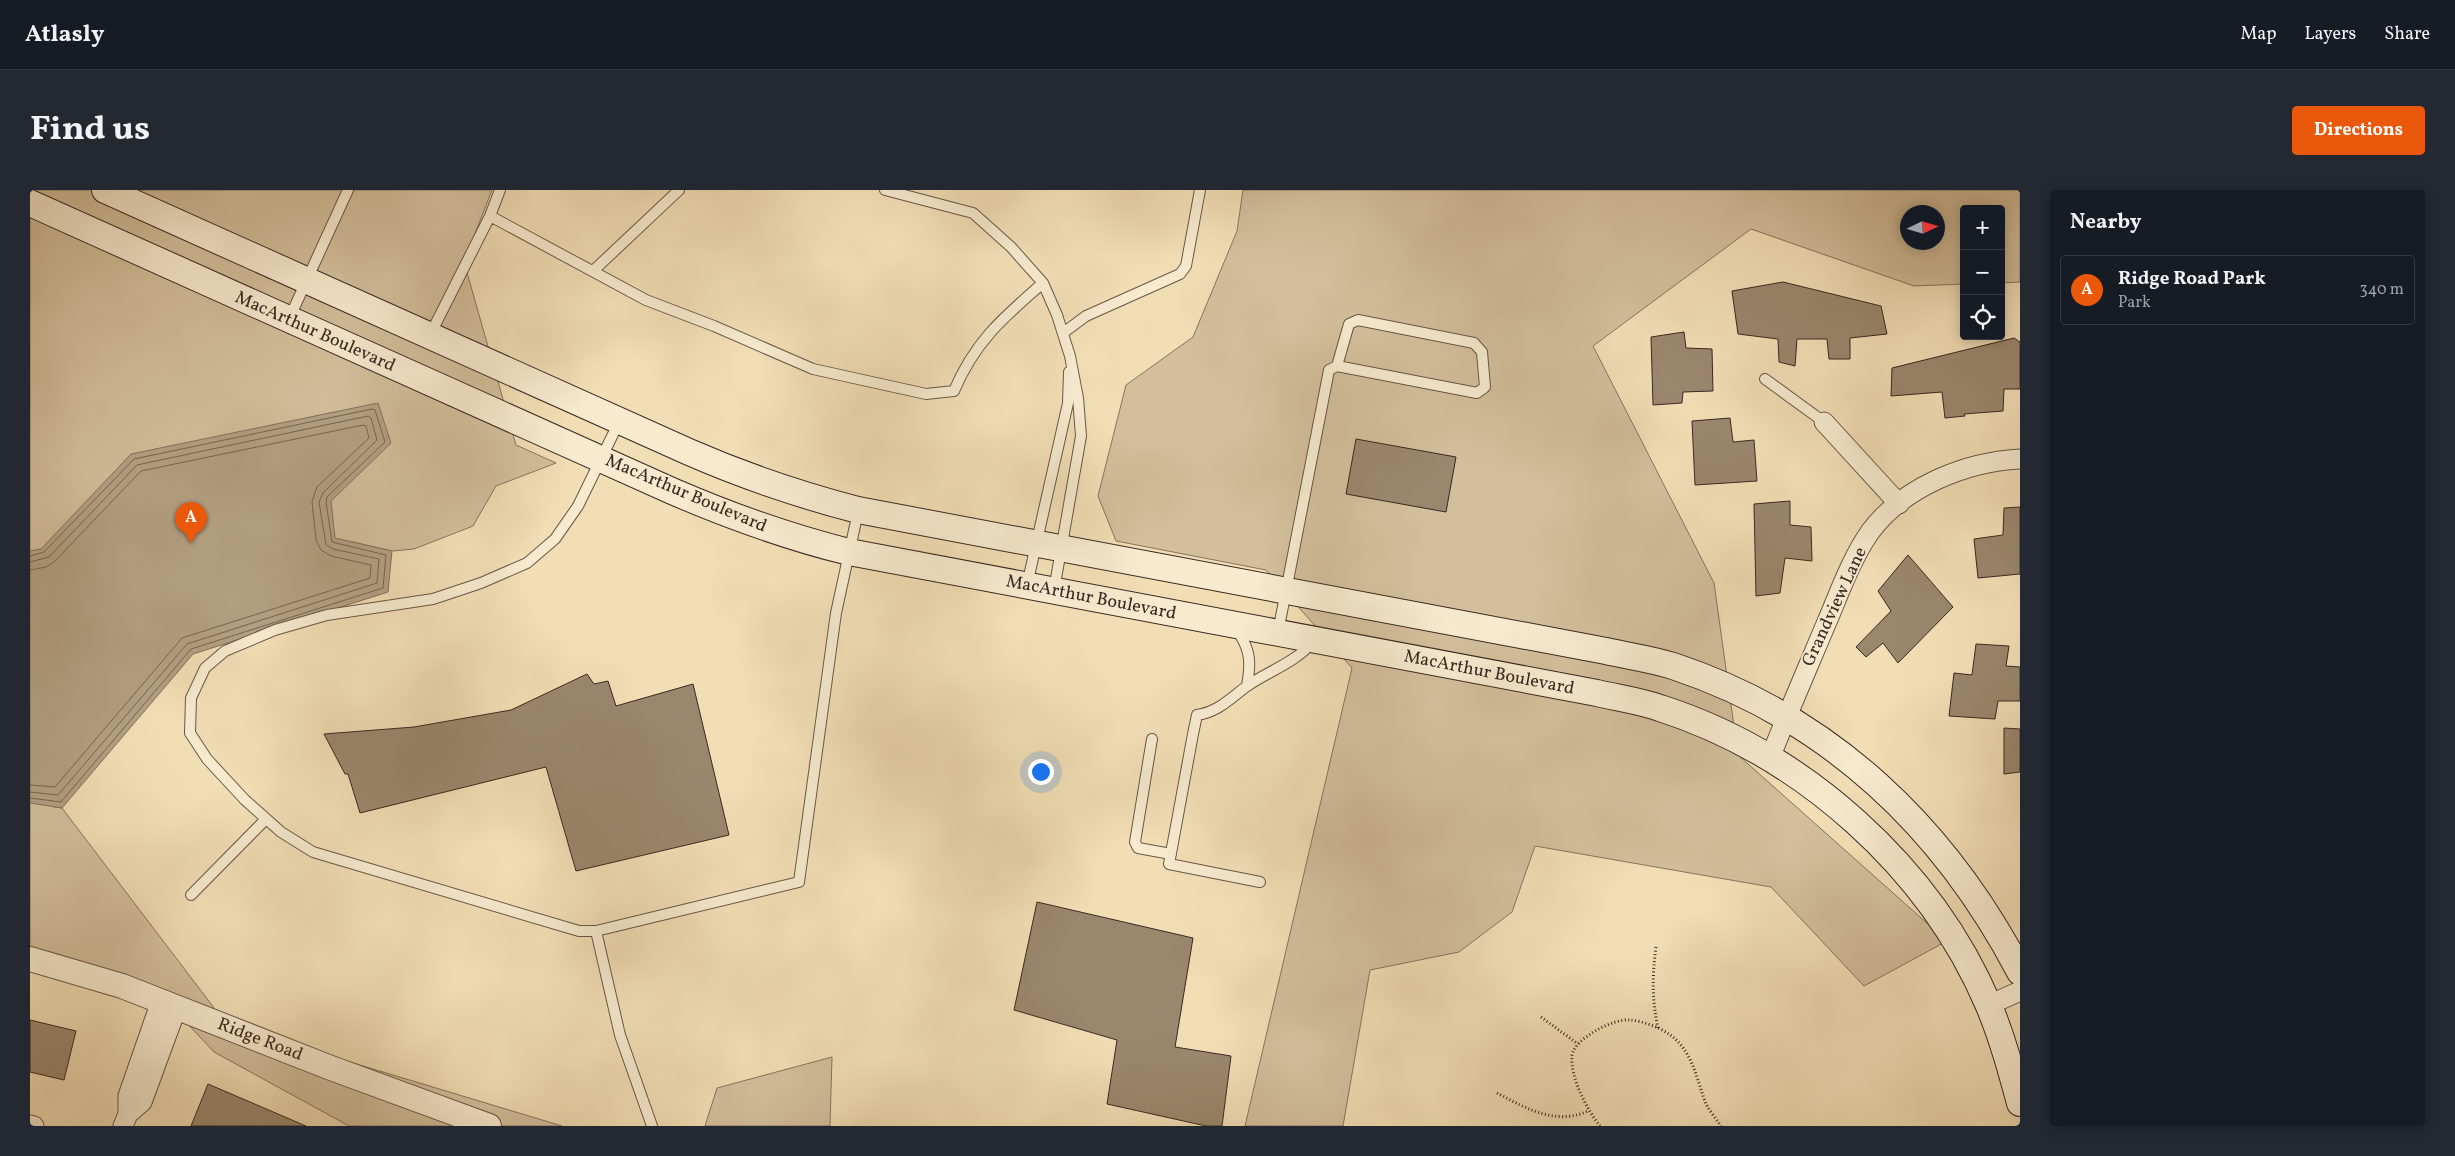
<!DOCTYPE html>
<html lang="en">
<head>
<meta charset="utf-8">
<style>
	:root { --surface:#171b24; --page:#242831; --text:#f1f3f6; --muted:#9ea1a6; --line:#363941; --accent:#ea580c }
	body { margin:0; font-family:Vollkorn,serif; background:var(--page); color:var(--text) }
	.controls { position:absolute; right:15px; top:15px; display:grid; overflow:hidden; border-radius:5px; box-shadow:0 2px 12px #0003 }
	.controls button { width:45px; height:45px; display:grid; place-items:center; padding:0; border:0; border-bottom:1px solid var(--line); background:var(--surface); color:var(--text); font:25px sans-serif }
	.compass { position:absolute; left:1870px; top:15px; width:45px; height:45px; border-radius:50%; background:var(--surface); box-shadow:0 2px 12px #0003; rotate:86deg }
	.you { position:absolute; left:1010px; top:581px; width:18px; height:18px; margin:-12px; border:4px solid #fff; border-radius:50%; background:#1a73e8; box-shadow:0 0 0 8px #1a73e833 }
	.badge { display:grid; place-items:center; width:32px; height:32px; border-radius:50%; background:var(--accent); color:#fff; font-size:16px; font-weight:700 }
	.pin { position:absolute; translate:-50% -41px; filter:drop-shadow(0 1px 2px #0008) }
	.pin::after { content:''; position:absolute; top:26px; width:18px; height:15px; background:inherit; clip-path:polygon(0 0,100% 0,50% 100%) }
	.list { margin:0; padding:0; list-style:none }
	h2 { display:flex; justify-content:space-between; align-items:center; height:65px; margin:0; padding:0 20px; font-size:21px }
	h2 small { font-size:16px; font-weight:400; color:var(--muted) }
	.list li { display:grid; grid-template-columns:32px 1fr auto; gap:15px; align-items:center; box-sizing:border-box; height:70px; margin:0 10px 10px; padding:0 10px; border:1px solid var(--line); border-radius:5px }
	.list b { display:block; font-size:19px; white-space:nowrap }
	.list p { margin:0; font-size:16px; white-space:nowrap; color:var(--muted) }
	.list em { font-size:16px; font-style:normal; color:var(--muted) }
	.icon { flex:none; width:28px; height:28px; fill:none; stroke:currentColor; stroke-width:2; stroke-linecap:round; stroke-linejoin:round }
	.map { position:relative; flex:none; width:1990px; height:936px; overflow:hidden; border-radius:5px }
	header { display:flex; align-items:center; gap:30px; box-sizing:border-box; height:70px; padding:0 25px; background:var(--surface); border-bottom:1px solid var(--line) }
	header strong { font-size:24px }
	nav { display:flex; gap:28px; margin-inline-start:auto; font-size:18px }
	.intro { display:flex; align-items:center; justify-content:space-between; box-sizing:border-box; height:120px; padding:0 30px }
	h1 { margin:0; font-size:35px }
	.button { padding:12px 22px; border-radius:5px; background:var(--accent); color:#fff; font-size:18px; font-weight:700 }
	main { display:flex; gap:30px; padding:0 30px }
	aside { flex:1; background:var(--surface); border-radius:5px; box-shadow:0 2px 12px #0003 }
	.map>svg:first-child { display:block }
	.green { fill:#d3bf9c; stroke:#86745f; fill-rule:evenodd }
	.water { fill:#b3a083; stroke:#83705c }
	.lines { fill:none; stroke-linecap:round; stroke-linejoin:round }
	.shore { stroke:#766452; stroke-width:1 }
	.building { fill:#9a876e; stroke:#3a2822 }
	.service-casing { stroke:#685647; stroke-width:12 }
	.minor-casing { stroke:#685647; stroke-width:21 }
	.tertiary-casing { stroke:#685647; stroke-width:26 }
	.secondary-casing { stroke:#3a2822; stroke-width:28 }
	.path { stroke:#3a2822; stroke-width:3; stroke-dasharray:1 2.5; stroke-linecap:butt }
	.service { stroke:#f7eacf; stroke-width:10 }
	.minor { stroke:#f7eacf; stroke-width:19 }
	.tertiary { stroke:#f7eacf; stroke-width:24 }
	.secondary { stroke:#f7eacf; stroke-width:26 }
	.labels { text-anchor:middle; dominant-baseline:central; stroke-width:4; stroke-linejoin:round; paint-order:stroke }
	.street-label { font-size:18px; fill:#3a2822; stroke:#f7eacf }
</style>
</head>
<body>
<header>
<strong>Atlasly</strong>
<nav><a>Map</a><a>Layers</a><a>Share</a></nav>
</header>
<div class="intro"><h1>Find us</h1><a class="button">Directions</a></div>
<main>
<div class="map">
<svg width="1990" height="936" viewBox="0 0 1990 936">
	<rect width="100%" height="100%" fill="#f2deb5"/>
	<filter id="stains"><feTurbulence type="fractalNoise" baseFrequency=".004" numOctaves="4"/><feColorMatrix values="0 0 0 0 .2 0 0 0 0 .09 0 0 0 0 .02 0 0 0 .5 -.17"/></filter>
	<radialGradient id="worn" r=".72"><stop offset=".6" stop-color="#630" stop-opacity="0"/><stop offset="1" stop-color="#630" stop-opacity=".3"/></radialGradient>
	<path class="green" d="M0,0H462L434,72L486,255L526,273L466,296L443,336L384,359L362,361L323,352L116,432L24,617L32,618L197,835L532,936H319L184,862L138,813L0,774Z
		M1213,0H1990V92L1971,93V19H1934V94L1884,96L1721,39L1563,156L1684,393L1708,565L1917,751L1834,796L1741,697L1505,656L1482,722L1429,762L1340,780L1313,936H1215L1322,478L1236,380L1086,351L1068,306L1096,195L1163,147L1207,41ZM1878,22H1908V52H1878Z
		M802,867L800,936H675L687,898Z"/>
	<path class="water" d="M348,213L361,253L301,311L305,348L362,361L358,402L163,464L32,618L0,613V361L11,359L101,264Z"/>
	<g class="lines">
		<path class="shore" d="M0,366L14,362L104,269L342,219L345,220L355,252L297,307L296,312L302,352L356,365L353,398L161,459L31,612L0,608
			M0,372L19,367L107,275L338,226L341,228L347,250L293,303L289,312L296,355L303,359L349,369L347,393L157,454L28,605L0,602
			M0,380L16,377L24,372L111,281L333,235L336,236L339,248L287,297L282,312L286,350L291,360L301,366L341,375L340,388L152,448L25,597L0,595"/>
	</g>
	<path class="building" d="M1753,92L1851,116L1857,144L1820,148V169H1799L1797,149H1767L1765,176L1749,172L1748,149L1708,144L1702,101Z
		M1654,142L1656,158L1682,159L1683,201L1653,202L1652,213L1623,215L1621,147Z
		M1984,148L1990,152V199H1974L1973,221L1934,224L1935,226L1915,228L1912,202L1861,206L1862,178Z
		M1700,228L1703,252L1724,250L1727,291L1665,295L1662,231Z
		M1326,249L1426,267L1416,322L1316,304Z
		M1760,311V335L1781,337L1782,371L1755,368L1750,403L1726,406L1724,314Z
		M1990,317V384L1948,388L1944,349L1973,345L1974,318Z
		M1878,365L1923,417L1868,473L1853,453L1836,467L1826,457L1861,421L1848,401Z
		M1946,454L1979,456L1976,476L1990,477V511H1968L1965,529L1919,526L1924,483L1942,485Z
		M557,484L564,494L578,491L586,516L663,494L699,645L546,681L516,577L330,623L318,584H315L294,544L384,537L481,520Z
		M1974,538L1990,539V582L1974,584Z
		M1007,712L1163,748L1145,857L1201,866L1192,936H1176L1077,914L1087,850L984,820Z
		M0,830L46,841L34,890L0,882Z
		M178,894L276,936H161Z"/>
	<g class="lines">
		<g class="service-casing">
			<path id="service" d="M855,0L943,23L981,57L1013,93L1027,125L1040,166L1048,208L1051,246L1024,400
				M460,26L616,110L684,136L783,179L896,204L924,201C945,151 974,127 1013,93
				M563,81L649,0
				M259,129L318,0
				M1033,143L1056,126L1150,84L1156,76L1170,0
				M400,145L460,26L470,0
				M1735,189L1794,232
				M589,232L548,316L525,349L497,373L451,393L403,409L297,425L245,440L195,461L175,478L161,508L160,543L177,569L215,610L251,642L283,662L549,741H566L769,692L806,423L828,322
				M997,395L1038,213L1039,182
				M1206,439C1221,459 1221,473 1217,496
				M1248,442L1299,180L1307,176L1447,203L1455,197L1452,162L1444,153L1328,130L1319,134L1307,176
				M1122,549L1105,652L1108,658L1141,664
				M1230,692L1139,674L1163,544L1167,525C1188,522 1201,508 1217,496C1239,481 1264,473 1282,453
				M161,705L236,629
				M566,741L590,845L622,936"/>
		</g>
		<g class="minor-casing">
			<path id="minor" d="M1794,232L1869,314
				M1740,568C1758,523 1777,479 1796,434C1809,404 1821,369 1840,342C1874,296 1936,272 1990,269
				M1959,815L1990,801
				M98,924L112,912L147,817
				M0,935L4,936
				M93,936L98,924V906L131,811"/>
		</g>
		<g class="tertiary-casing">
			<path id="tertiary" d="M0,769L92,796L301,878L459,936"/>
		</g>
		<g class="secondary-casing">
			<path id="secondary" d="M75,0L659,262C714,286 770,305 828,320L1576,461C1598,466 1621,469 1643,476C1800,528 1914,637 1990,782
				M0,13L642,301C700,326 758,347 819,362L1567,503C1588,508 1610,511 1630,518C1773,564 1900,677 1959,816C1972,847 1981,880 1990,913"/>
		</g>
		<path class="path" d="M1626,757C1622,786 1622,810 1628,838
			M1511,827L1548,854
			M1467,903C1496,918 1525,936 1558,921
			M1570,936C1557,920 1540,887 1542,866C1543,849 1584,828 1600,830C1612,831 1629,837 1639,844C1663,861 1666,888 1676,914C1680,921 1686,929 1691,936"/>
		<use href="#service" class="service"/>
		<use href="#minor" class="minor"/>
		<use href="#tertiary" class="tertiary"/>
		<use href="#secondary" class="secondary"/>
	</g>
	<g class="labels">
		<g class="street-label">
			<text transform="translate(285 142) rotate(24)">MacArthur Boulevard</text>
			<text transform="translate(656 304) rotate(23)">MacArthur Boulevard</text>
			<text transform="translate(1061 408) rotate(11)">MacArthur Boulevard</text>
			<text transform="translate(1805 417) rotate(-65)">Grandview Lane</text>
			<text transform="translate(1459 483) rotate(11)">MacArthur Boulevard</text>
			<text transform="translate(230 850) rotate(21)">Ridge Road</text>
		</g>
	</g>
	<rect width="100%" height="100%" filter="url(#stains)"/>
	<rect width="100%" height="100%" fill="url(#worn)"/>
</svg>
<div class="controls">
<button>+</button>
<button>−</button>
<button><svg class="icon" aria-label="locate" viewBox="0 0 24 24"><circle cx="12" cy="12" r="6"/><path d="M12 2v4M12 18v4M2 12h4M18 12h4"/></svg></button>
</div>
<svg class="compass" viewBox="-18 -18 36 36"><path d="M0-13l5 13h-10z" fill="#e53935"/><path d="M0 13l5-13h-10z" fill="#9ea1a6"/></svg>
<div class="you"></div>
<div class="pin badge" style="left:161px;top:353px">A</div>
</div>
<aside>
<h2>Nearby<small></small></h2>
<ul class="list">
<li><span class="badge">A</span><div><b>Ridge Road Park</b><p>Park</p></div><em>340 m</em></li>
</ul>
</aside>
</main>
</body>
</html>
